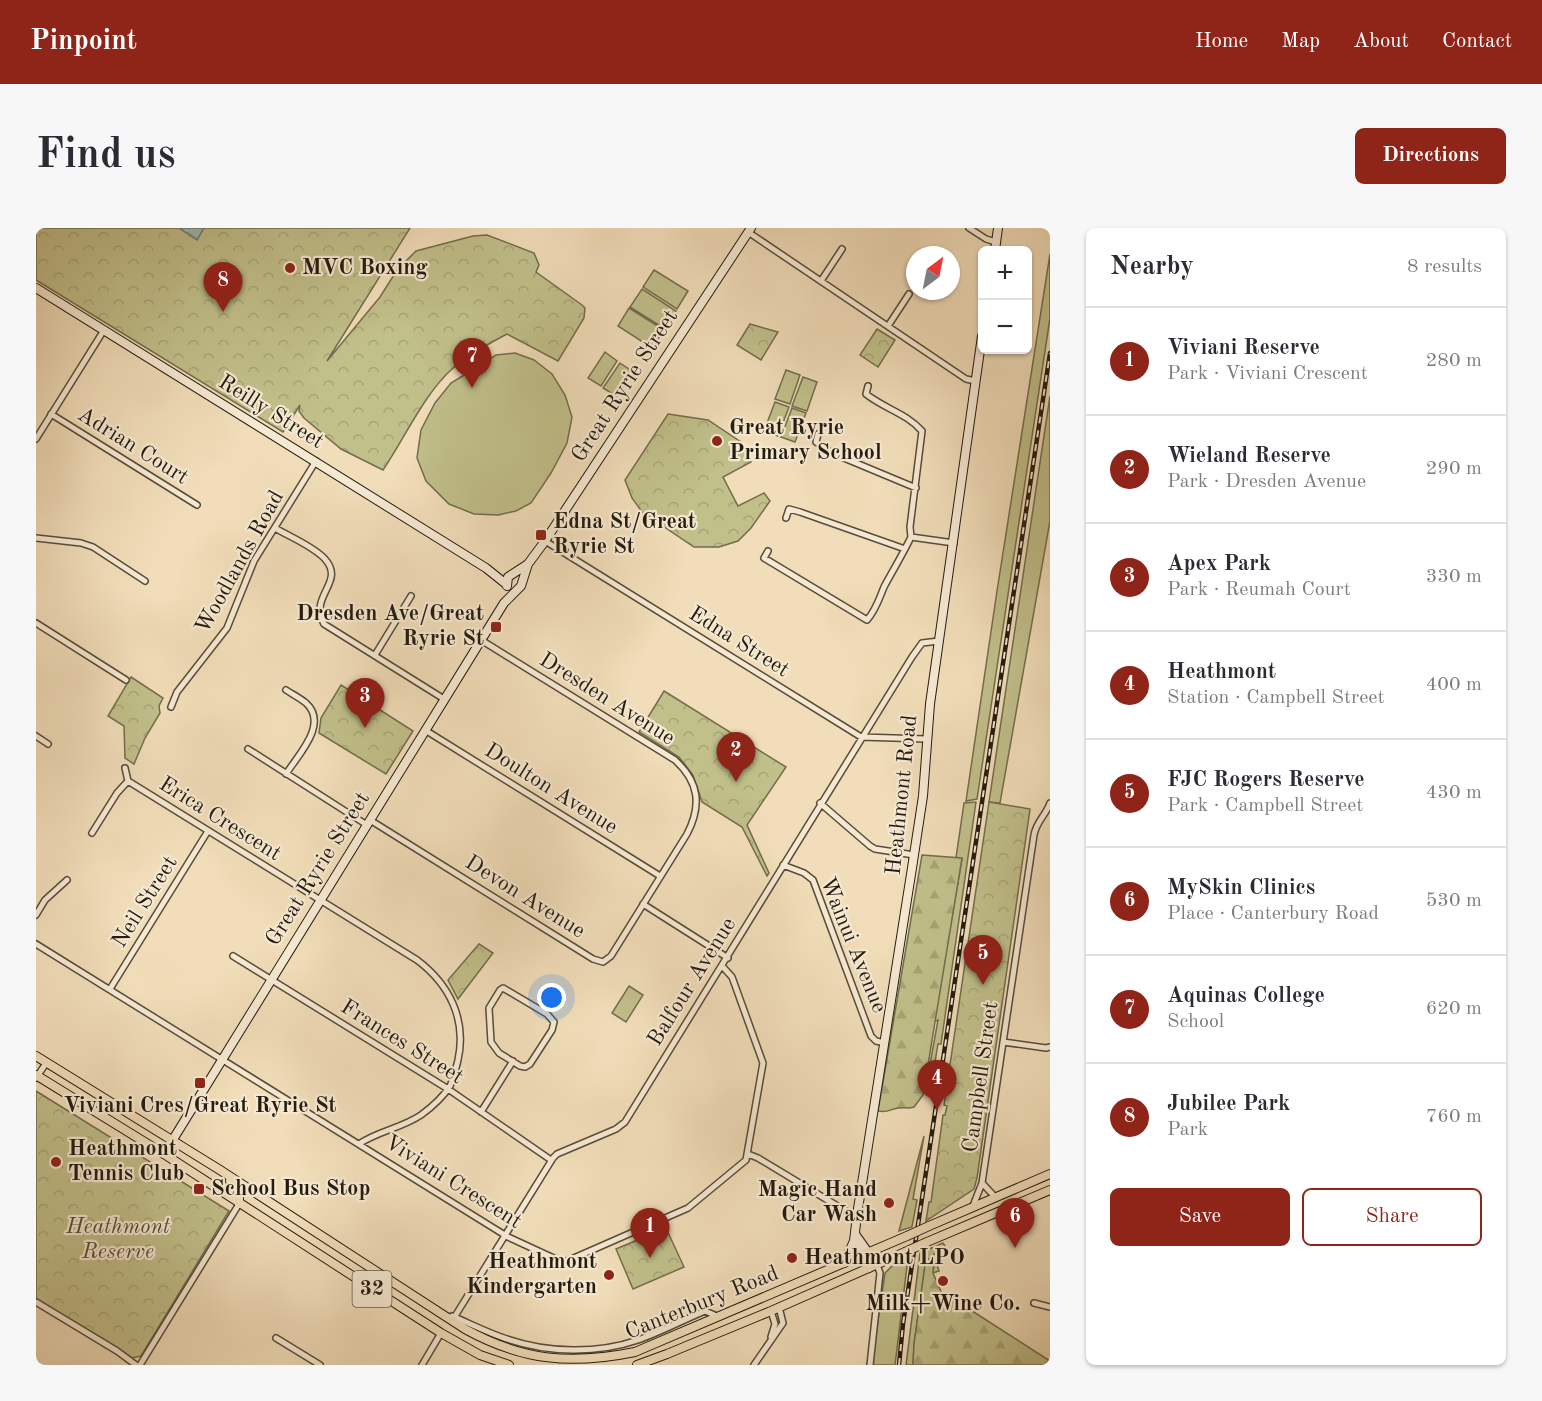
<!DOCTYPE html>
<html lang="en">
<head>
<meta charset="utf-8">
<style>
	:root { --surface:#fff; --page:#f7f7f7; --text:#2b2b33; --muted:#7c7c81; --line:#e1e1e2; --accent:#8f2418 }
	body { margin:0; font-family:"Old Standard TT",serif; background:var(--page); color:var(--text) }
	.controls { position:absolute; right:18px; top:18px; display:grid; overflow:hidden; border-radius:9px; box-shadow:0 2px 4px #0004 }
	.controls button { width:54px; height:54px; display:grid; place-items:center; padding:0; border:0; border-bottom:2px solid var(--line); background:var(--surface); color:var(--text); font:30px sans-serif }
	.compass { position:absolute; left:870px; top:18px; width:54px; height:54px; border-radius:50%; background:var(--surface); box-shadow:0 2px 4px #0004; rotate:32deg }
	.you { position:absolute; left:516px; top:770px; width:21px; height:21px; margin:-15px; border:4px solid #fff; border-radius:50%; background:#1a73e8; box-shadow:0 0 0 9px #1a73e833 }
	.badge { display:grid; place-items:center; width:39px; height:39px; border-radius:50%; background:var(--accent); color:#fff; font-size:20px; font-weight:700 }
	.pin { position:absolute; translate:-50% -50px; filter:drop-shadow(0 2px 3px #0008) }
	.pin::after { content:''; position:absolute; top:32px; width:21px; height:18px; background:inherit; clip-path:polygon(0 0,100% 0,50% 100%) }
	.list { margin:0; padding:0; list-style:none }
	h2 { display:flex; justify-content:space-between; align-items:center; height:78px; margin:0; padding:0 24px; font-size:26px }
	h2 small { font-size:20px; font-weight:400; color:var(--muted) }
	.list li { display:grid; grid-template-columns:39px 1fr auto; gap:18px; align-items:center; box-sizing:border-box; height:108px; padding:0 24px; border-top:2px solid var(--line) }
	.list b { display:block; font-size:22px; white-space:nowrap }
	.list p { margin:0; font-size:20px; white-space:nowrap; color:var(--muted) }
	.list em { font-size:20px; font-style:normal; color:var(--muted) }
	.actions { display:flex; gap:12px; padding:18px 24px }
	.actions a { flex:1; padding:14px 0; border:2px solid var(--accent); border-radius:9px; text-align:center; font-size:21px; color:var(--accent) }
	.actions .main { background:var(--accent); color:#fff }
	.map { position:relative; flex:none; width:1014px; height:1137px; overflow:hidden; border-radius:9px }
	header { display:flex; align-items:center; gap:36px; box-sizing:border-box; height:84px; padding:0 30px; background:var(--accent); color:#fff }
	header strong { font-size:28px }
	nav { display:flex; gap:33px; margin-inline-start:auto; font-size:21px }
	.intro { display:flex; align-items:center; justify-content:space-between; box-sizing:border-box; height:144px; padding:0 36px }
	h1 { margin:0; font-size:42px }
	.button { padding:15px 27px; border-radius:9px; background:var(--accent); color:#fff; font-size:21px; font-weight:700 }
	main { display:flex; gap:36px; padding:0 36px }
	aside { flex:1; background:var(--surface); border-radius:9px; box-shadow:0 2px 4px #0004 }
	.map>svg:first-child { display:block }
	.green { fill:#c1bf8a; stroke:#726d4c; stroke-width:1.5 }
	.forest { fill:url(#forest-firs); stroke:#726d4c; stroke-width:1.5 }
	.park { fill:url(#park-crowns); stroke:#726d4c; stroke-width:1.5 }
	.water { fill:url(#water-waves); stroke:#6c7a73; stroke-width:1.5 }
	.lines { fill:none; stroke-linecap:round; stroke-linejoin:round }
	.street-casing { stroke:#574c3a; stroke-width:8 }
	.secondary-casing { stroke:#241b0f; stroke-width:10 }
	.primary-casing { stroke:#241b0f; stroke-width:10 }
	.street { stroke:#f6e9d2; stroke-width:5 }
	.secondary { stroke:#f6e9d2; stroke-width:8 }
	.primary { stroke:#f1ddb9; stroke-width:8 }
	.rail-casing { stroke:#241b0f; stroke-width:4.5 }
	.rail { stroke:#f6e9d2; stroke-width:2; stroke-dasharray:7; stroke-linecap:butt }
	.primary-bridge-casing { stroke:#241b0f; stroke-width:10; stroke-linecap:butt }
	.primary-bridge { stroke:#f1ddb9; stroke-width:8 }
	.poi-dot { fill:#8f2418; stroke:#f6e9d2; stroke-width:2 }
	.labels { text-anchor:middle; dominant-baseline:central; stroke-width:4.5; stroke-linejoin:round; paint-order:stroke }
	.shield { fill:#f6e9d2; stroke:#63594a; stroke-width:1.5 }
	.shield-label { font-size:21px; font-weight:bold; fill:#241b0f }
	.poi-label { font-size:22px; font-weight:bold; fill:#241b0f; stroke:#f6e9d2; text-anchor:start }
	.street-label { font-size:22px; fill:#241b0f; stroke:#f6e9d2 }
	.park-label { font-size:22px; font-style:italic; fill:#534c34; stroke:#f6e9d2 }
</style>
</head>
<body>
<header>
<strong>Pinpoint</strong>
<nav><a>Home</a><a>Map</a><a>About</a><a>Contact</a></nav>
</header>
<div class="intro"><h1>Find us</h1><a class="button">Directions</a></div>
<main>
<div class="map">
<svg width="1014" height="1137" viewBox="0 0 1014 1137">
	<defs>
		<pattern id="forest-firs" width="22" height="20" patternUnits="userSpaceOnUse" patternTransform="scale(1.5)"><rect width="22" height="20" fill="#c1bf8a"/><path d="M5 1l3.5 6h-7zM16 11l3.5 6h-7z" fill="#a6a476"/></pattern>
		<pattern id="park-crowns" width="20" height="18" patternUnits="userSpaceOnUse" patternTransform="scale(1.5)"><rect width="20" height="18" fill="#c1bf8a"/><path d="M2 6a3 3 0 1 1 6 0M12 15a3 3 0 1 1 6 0" fill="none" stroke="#a6a476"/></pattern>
		<pattern id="water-waves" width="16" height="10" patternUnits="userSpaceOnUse" patternTransform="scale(1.5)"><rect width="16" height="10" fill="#9cbab6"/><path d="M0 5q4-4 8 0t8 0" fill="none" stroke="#869f9b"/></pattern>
	</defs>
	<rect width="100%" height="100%" fill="#f1ddb9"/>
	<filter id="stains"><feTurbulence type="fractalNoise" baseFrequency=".00333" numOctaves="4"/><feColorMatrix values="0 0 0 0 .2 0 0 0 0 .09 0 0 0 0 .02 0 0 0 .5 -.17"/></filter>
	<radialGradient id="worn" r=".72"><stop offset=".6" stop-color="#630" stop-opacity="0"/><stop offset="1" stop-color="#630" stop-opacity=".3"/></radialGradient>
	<path class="green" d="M1014,26V90L941,571L930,573L961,363Z
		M618,42L652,63L641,81L607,59Z
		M606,61L640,83L629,101L594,79Z
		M593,80L628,102L616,120L582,98Z
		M569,124L581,133L565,158L552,150Z
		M479,125L498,132L516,146L529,167L536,189L531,215L515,245L495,275L480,283L462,287L438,286L413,276L390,253L381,230L385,202L399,175L415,155L460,127Z
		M584,135L596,143L580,168L567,160Z
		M750,142L764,147L754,176L739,171Z
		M767,149L781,154L771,183L756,178Z
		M1014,168V293L964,575L953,574Z
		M739,174L753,179L742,208L728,203Z
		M756,180L770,185L759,214L745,209Z
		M940,574L905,816H902L894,864L889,863L902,792L898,794L926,631L920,630L928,575Z
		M593,758L607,767L590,794L576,785Z
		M888,908L877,971L881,972L876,999L863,1003Z
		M907,1015L909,1018V1022L898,1026L903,1043L897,1045L898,1033L890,1031L878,1116L877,1137H870L884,1025Z
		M872,1030L859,1137H837L838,1119L849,1045L857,1037Z"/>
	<path class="forest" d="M886,627L926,630L887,867L878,879C872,881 868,879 862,880C854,881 853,885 842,883Z
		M890,1030L898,1033L897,1045L907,1068L930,1079L1014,1133V1137H877L878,1116Z"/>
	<path class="park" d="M0,0H374L291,133L344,69L361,42L380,23L437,8L451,7L498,25L503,37L500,44L546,77L549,80L548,90L522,133L471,106C452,116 432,127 416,141C389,165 368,211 347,242L305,221L268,190L263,183L264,177L247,204L0,52Z
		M714,96L742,104L725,132L701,117Z
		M841,101L859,112L842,139L824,127Z
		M632,186L672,192L705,214L715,234L687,249L702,278L728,265L734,273L715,300L702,313L683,319H658L606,284L596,270L589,252Z
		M95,449L127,470L123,478L124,485L109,510L98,536L89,530L88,498L72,488Z
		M305,457L377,503L350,546L283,505L285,490Z
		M628,463L750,539L711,597L733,645L731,648L706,599L666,574L657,547L643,529L603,504Z
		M953,574L994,581L941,950L938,961L890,993L893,974H895L907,887H909L911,878L908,877Z
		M443,716L457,725L422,771L412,752Z
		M0,863L193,983L105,1128L96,1130L0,1071Z
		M630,1000L648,1039L597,1061L580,1021Z"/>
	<path class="water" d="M143,0H168L161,12Z"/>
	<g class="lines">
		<g class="street-casing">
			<path id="street" d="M933,0L950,11L960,14
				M712,4L930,151L940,153
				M785,53L806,21
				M852,98L873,66
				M832,158L830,166C849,181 870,185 886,203L874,299L875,309L918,315
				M15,186L161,277
				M782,206L780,214L796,225L880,260
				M0,211L68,102
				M750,290L753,281L764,284L869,321
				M239,300C254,309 275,317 288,330C311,354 272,367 288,396L408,471
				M0,310L45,315L57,319L109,353
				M509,313L825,509L890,511
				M732,323L728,330L831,392C840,382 843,371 848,359C857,342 867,326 875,309
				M0,395L90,452
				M339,427L375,368
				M250,462C256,466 264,470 270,475C293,496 262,527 250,546
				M135,479L141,464L191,400L218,333L280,233
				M389,502L624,648
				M0,508L12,516
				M212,521L331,597
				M92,553L381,732C413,756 431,791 422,832C420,840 418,850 414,858C407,869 396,879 385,887C366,900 342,903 323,916
				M784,575L834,618L839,621L878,627
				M334,592L557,731L567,734L575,728L651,606C666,577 663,554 639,532L445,412
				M56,605L81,565L92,553L89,540
				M747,637L768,645L777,652L835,808L840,813L849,815
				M607,676L692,730
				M0,687L9,672L31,652
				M0,716L472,1009L524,1033H531L652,980L710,932L727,835L696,749L686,738
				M197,728L412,861L515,932
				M467,760L511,786L518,794L516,802L494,836L489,839L484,838L463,825L455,814L453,780L464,762Z
				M74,761L172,603
				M967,814L1010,820L1014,819
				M0,850L11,834
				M445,884L477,833
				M712,926L722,930L813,985L821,987
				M946,955L960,970
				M937,978L946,955L998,607C1000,594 1010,587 1014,575
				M0,1074L81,1123L100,1137
				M998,1075L1014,1079
				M416,1088C435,1096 452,1105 471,1111C512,1125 561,1126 602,1112C625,1104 647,1092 669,1083L683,1089
				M416,1093L517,930L521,926L580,901L589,894L876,429L886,415L903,413
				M735,1109L739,1096L735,1083
				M240,1110L284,1137
				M104,1137L203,976
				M386,1137L405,1105
				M718,1137L747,1095L743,1079
				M834,1137L844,1045L841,1037"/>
		</g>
		<g class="secondary-casing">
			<path id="secondary" d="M959,22L962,0
				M0,60L450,340L470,356
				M471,358L472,349L492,336L509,313L715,0
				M128,926L468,375L485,358L492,336
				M819,1006L841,1037
				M808,1035L818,1013
				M833,1040L818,1013L821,987L876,640L887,568L894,476L946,108"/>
		</g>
		<g class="primary-casing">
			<path id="primary" d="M0,828L184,942L429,1101C487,1133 535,1137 599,1124L871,1008
				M0,847L128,926L405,1105L444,1127L473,1137
				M194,953C201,961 204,965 203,976
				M893,998L1014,946
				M891,1014L1014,962
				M601,1137L631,1126L735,1083L869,1024"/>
		</g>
		<use href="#street" class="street"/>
		<use href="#secondary" class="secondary"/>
		<use href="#primary" class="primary"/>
		<g class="rail-casing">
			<path id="rail" d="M863,1137L867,1096L1014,125"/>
		</g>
		<use href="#rail" class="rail"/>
		<g class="primary-bridge-casing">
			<path id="primary-bridge" d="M871,1008L893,998
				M869,1024L891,1014"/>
		</g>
		<use href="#primary-bridge" class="primary-bridge"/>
	</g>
	<g class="poi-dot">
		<circle cx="254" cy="40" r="6"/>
		<circle cx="681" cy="213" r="6"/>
		<rect x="499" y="301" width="12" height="12" rx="3"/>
		<rect x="454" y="393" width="12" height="12" rx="3"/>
		<rect x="158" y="849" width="12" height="12" rx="3"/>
		<circle cx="20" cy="934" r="6"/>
		<rect x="157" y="955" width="12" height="12" rx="3"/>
		<circle cx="853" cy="975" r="6"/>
		<circle cx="756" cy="1030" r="6"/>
		<circle cx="573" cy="1047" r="6"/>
		<circle cx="907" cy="1053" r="6"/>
	</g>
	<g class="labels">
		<rect class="shield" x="316.5" y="1043" width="39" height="36" rx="4.5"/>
		<g class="shield-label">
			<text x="336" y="1061">32</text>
		</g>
		<g class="poi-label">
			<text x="266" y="40">MVC Boxing</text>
			<text x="693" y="200">Great Ryrie<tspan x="693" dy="25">Primary School</tspan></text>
			<text x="517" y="294">Edna St/Great<tspan x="517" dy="25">Ryrie St</tspan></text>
			<text x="448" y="386" text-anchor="end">Dresden Ave/Great<tspan x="448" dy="25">Ryrie St</tspan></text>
			<text x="164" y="878" text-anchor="middle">Viviani Cres/Great Ryrie St</text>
			<text x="32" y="921">Heathmont<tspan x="32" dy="25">Tennis Club</tspan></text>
			<text x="175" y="961">School Bus Stop</text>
			<text x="841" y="962" text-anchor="end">Magic Hand<tspan x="841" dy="25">Car Wash</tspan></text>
			<text x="768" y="1030">Heathmont LPO</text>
			<text x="561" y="1034" text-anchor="end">Heathmont<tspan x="561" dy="25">Kindergarten</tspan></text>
			<text x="907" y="1076" text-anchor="middle">Milk+Wine Co.</text>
		</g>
		<g class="street-label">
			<text transform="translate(589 158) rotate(-57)">Great Ryrie Street</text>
			<text transform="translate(235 184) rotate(32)">Reilly Street</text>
			<text transform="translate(97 218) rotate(32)">Adrian Court</text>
			<text transform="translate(204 334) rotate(-61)">Woodlands Road</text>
			<text transform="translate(703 414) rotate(32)">Edna Street</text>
			<text transform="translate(571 471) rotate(32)">Dresden Avenue</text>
			<text transform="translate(515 561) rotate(32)">Doulton Avenue</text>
			<text transform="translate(866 567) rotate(-84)">Heathmont Road</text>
			<text transform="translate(184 591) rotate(32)">Erica Crescent</text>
			<text transform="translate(282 641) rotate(-58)">Great Ryrie Street</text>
			<text transform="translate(489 669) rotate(32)">Devon Avenue</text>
			<text transform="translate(109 674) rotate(-58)">Neil Street</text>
			<text transform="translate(817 717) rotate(68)">Wainui Avenue</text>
			<text transform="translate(656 754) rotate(-58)">Balfour Avenue</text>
			<text transform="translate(366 814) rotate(32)">Frances Street</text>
			<text transform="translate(945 849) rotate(-82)">Campbell Street</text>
			<text transform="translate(417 954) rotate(32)">Viviani Crescent</text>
			<text transform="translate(666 1075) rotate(-22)">Canterbury Road</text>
		</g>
		<g class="park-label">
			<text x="82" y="999">Heathmont<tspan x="82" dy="25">Reserve</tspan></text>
		</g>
	</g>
	<rect width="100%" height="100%" filter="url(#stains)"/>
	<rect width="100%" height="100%" fill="url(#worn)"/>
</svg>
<div class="controls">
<button>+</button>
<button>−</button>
</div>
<svg class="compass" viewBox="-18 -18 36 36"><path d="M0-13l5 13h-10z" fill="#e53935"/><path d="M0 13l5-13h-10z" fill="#7c7c81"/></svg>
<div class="you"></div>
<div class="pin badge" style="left:614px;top:1030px">1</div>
<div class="pin badge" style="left:700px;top:554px">2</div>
<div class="pin badge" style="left:329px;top:500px">3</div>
<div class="pin badge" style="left:901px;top:882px">4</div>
<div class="pin badge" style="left:947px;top:757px">5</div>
<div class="pin badge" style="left:979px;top:1020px">6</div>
<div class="pin badge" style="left:436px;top:160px">7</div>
<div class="pin badge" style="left:187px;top:84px">8</div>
</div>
<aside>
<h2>Nearby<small>8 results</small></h2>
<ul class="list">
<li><span class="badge">1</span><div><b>Viviani Reserve</b><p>Park · Viviani Crescent</p></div><em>280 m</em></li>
<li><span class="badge">2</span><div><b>Wieland Reserve</b><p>Park · Dresden Avenue</p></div><em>290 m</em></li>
<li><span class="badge">3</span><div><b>Apex Park</b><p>Park · Reumah Court</p></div><em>330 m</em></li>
<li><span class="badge">4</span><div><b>Heathmont</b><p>Station · Campbell Street</p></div><em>400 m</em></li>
<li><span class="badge">5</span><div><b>FJC Rogers Reserve</b><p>Park · Campbell Street</p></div><em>430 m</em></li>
<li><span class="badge">6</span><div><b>MySkin Clinics</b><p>Place · Canterbury Road</p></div><em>530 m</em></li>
<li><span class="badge">7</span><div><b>Aquinas College</b><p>School</p></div><em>620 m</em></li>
<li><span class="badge">8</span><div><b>Jubilee Park</b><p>Park</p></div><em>760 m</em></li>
</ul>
<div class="actions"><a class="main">Save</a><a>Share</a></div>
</aside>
</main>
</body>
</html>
